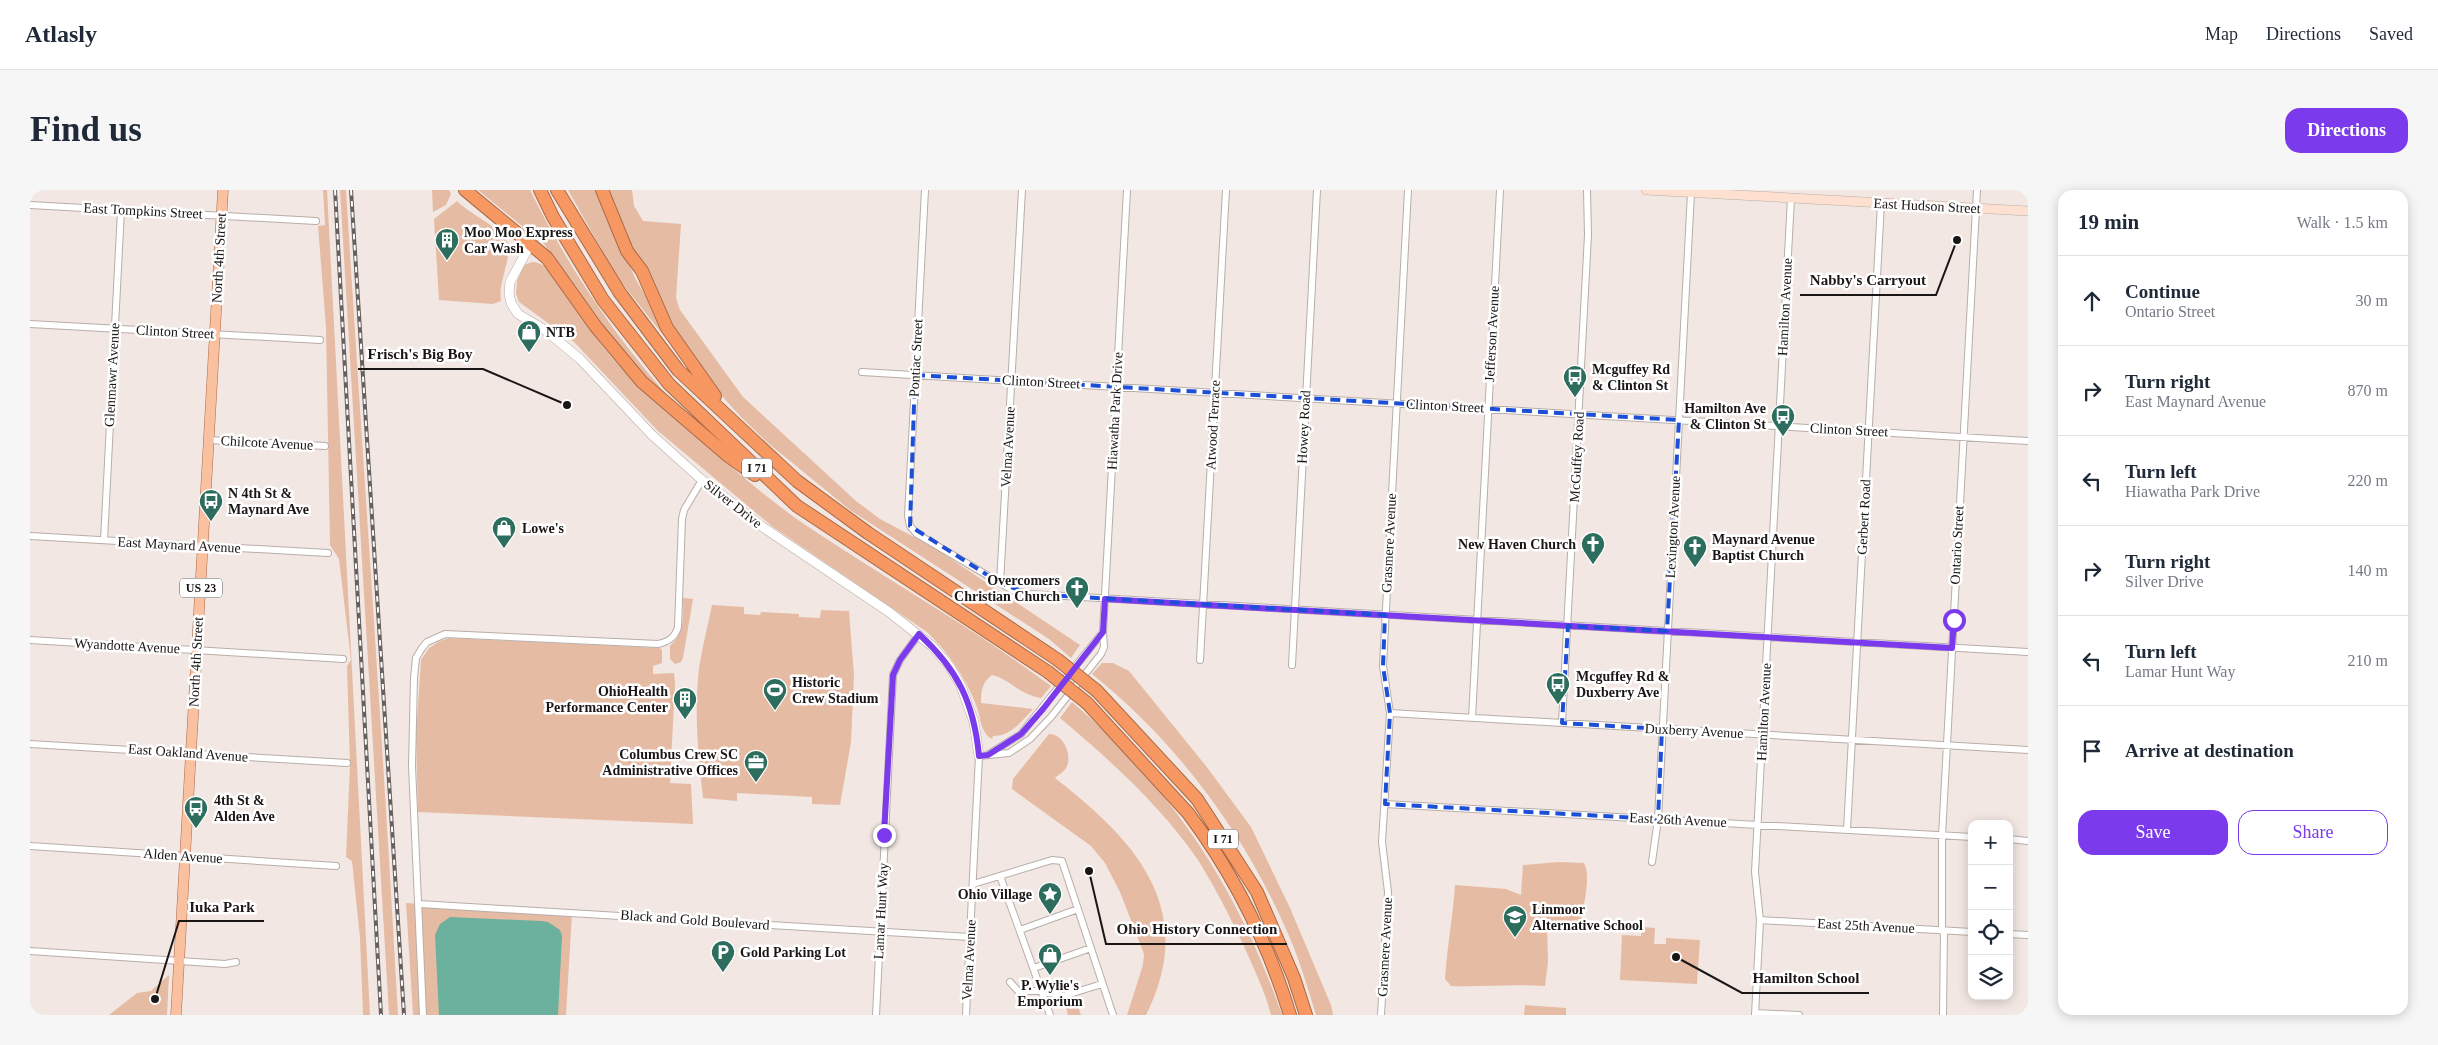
<!DOCTYPE html>
<html lang="en">
<head>
<meta charset="utf-8">
<style>
	:root { --surface:#fff; --page:#f6f6f7; --text:#1f2937; --muted:#747a83; --line:#e0e1e3; --accent:#7c3aed }
	body { margin:0; font-family:"Times New Roman",serif; background:var(--page); color:var(--text) }
	.controls { position:absolute; right:15px; bottom:15px; display:grid; overflow:hidden; border-radius:10px; box-shadow:0 2px 12px #0003 }
	.controls button { width:45px; height:45px; display:grid; place-items:center; padding:0; border:0; border-bottom:1px solid var(--line); background:var(--surface); color:var(--text); font:25px sans-serif }
	.stop { position:absolute; width:15px; height:15px; margin:-11px; border:4px solid #7c3aed; border-radius:50%; background:#fff }
	.stop.end { background:#7c3aed; border-color:#fff; box-shadow:0 1px 5px #0008 }
	.list { margin:0; padding:0; list-style:none }
	h2 { display:flex; justify-content:space-between; align-items:center; height:65px; margin:0; padding:0 20px; font-size:21px }
	h2 small { font-size:16px; font-weight:400; color:var(--muted) }
	.list li { display:grid; grid-template-columns:32px 1fr auto; gap:15px; align-items:center; box-sizing:border-box; height:90px; padding:0 20px; border-top:1px solid var(--line) }
	.list b { display:block; font-size:19px; white-space:nowrap }
	.list p { margin:0; font-size:16px; white-space:nowrap; color:var(--muted) }
	.list em { font-size:16px; font-style:normal; color:var(--muted) }
	.actions { display:flex; gap:10px; padding:15px 20px }
	.actions a { flex:1; padding:11px 0; border:1px solid var(--accent); border-radius:15px; text-align:center; font-size:18px; color:var(--accent) }
	.actions .main { background:var(--accent); color:#fff }
	.icon { flex:none; width:28px; height:28px; fill:none; stroke:currentColor; stroke-width:2; stroke-linecap:round; stroke-linejoin:round }
	.map { position:relative; flex:none; width:1998px; height:825px; overflow:hidden; border-radius:15px }
	header { display:flex; align-items:center; gap:30px; box-sizing:border-box; height:70px; padding:0 25px; background:var(--surface); border-bottom:1px solid var(--line) }
	header strong { font-size:24px }
	nav { display:flex; gap:28px; margin-inline-start:auto; font-size:18px }
	.intro { display:flex; align-items:center; justify-content:space-between; box-sizing:border-box; height:120px; padding:0 30px }
	h1 { margin:0; font-size:35px }
	.button { padding:12px 22px; border-radius:15px; background:var(--accent); color:#fff; font-size:18px; font-weight:700 }
	main { display:flex; gap:30px; padding:0 30px }
	aside { flex:1; background:var(--surface); border-radius:15px; box-shadow:0 2px 12px #0003 }
	.map>svg:first-child { display:block }
	.green { fill:#e6bba4 }
	.water { fill:#6bb19d }
	.lines { fill:none; stroke-linecap:round; stroke-linejoin:round }
	.minor-casing { stroke:#b8aea9; stroke-width:8 }
	.tertiary-casing { stroke:#b8aea9; stroke-width:10 }
	.secondary-casing { stroke:#b8aea9; stroke-width:10 }
	.primary-casing { stroke:#aa6a47; stroke-width:11 }
	.motorway-casing { stroke:#aa6a47; stroke-width:14 }
	.minor { stroke:#fff; stroke-width:6 }
	.tertiary { stroke:#fff; stroke-width:9 }
	.secondary { stroke:#fde0d0; stroke-width:9 }
	.primary { stroke:#fac1a1; stroke-width:10 }
	.motorway { stroke:#f79862; stroke-width:12 }
	.rail-casing { stroke:#66605e; stroke-width:4 }
	.rail { stroke:#fff; stroke-width:2; stroke-dasharray:5.5; stroke-linecap:butt }
	.motorway-bridge-casing { stroke:#aa6a47; stroke-width:14; stroke-linecap:butt }
	.motorway-bridge { stroke:#f79862; stroke-width:12 }
	.route { stroke:#7c3aed; stroke-width:6 }
	.marked { fill:none; stroke:#1d4ed8; stroke-width:4; stroke-dasharray:10 6; stroke-linejoin:round }
	.labels { text-anchor:middle; dominant-baseline:central; stroke-width:5; stroke-linejoin:round; paint-order:stroke }
	.shield { fill:#fff; stroke:#5f5c5b; stroke-width:1 }
	.shield-label { font-size:12px; font-weight:bold; fill:#1a1615 }
	.street-label { font-size:14px; fill:#1a1615; stroke:#fff }
	.poi-label { font-size:14px; font-weight:bold; fill:#1a1615; stroke:#fff; text-anchor:start }
	.leader { fill:none; stroke:#1a1615; stroke-width:2 }
	.callout-dot { fill:#1a1615; stroke:#fff; stroke-width:2 }
	.callout-label { font-size:15px; text-anchor:middle; font-weight:bold; fill:#1a1615; stroke:#fff; stroke-width:5; stroke-linejoin:round; paint-order:stroke }
</style>
</head>
<body>
<header>
<strong>Atlasly</strong>
<nav><a>Map</a><a>Directions</a><a>Saved</a></nav>
</header>
<div class="intro"><h1>Find us</h1><a class="button">Directions</a></div>
<main>
<div class="map">
<svg width="1998" height="825" viewBox="0 0 1998 825">
	<rect width="100%" height="100%" fill="#f2e7e2"/>
	<path class="green" d="M293,0H297L340,825H333L330,748L322,671L316,667L320,575L317,476L321,470L309,369L300,355L296,137L288,36L295,35Z
		M310,0H316C333,275 353,550 368,825H359Z
		M402,0H419L421,4L416,15L403,22Z
		M448,0H500C539,79 587,150 646,215L595,170L514,54Z
		M538,0H567L605,88L653,170L587,87Z
		M576,0H602L604,16L613,31L651,34L646,108L650,120L713,207L826,311L850,329L903,357L1050,455L1041,468L1019,449L820,320L738,253L711,227L691,205L646,143L616,90Z
		M427,11C442,26 468,35 478,53C481,73 468,90 471,111L463,114L409,110L404,29Z
		M502,72C525,72 546,118 557,135C579,169 610,198 640,223C685,262 728,303 777,336C858,390 943,438 1021,496L1011,508C988,504 980,489 962,485C952,492 951,501 951,513L1003,519C992,531 981,546 963,546L962,549C950,543 951,527 946,515C935,486 919,464 897,442L743,337L628,241L544,152L489,112L486,104L487,91L494,75Z
		M653,408L663,409L653,468L651,472L645,474L640,469V456C655,443 653,427 653,408Z
		M682,415L714,417V424L730,425L731,422L769,424V427L790,428L791,420L819,421L824,485L821,552L810,615L782,614V607L707,603V611L673,608C668,565 664,522 669,478C672,457 678,436 682,415Z
		M419,448L630,458L632,460V473L623,476V484L644,483L645,493L640,593L661,594L663,634L388,622L386,546L391,470L399,458L410,451Z
		M1072,473H1083L1099,481L1176,576L1221,637L1260,718L1301,815L1303,825H1286C1278,799 1270,771 1259,746C1216,645 1148,553 1062,484Z
		M1042,512C1143,599 1208,699 1252,825H1241C1235,801 1223,777 1213,754C1199,725 1185,697 1168,670C1132,617 1079,569 1030,528Z
		M1019,544C1034,544 1043,566 1036,578C1034,582 1028,585 1025,588C1106,651 1169,719 1116,825H1097L1113,775L1114,764L1090,702L1075,673L1061,656L982,599L983,589Z
		M1529,672L1554,673C1562,687 1552,722 1549,738L1517,737L1518,772L1515,796C1483,794 1452,797 1421,796L1415,789C1417,757 1423,726 1425,695L1476,699L1491,705L1493,675Z
		M376,713L542,723L536,825H383Z
		M1612,737L1625,738L1624,754H1636V748L1670,750L1667,794L1590,790L1592,745L1611,746Z
		M139,785L137,825H79L107,803L121,801Z
		M1046,810L1051,825H1038L1035,813Z
		M1495,815L1536,818V825H1494Z"/>
	<path class="water" d="M420,727L511,731L518,732L530,740L532,746L528,825H409L405,745L410,734Z"/>
	<g class="lines">
		<g class="minor-casing">
			<path id="minor" d="M895,0L878,326L880,336L887,344L984,401L1000,404L1998,462
				M0,15L286,31
				M0,134L290,150
				M832,182L1998,251
				M179,250L295,256
				M0,346L298,363
				M74,350L91,20
				M970,393L992,0
				M0,450L313,469
				M1170,470L1196,0
				M1262,475L1287,0
				M1360,523L1998,560
				M1442,528L1470,0
				M1532,533L1558,45L1557,0
				M0,554L317,573
				M959,564L991,544L1073,442
				M1355,614L1942,647
				M1817,640L1851,13
				M1979,649L1998,651
				M0,656L306,676
				M1622,672L1628,629L1661,3
				M970,686L1020,825
				M943,694L1022,670L1032,671L1083,825
				M390,714L940,747
				M1730,730L1942,742
				M990,740L1048,719
				M1912,741V646L1947,0
				M1979,744L1998,745
				M0,761L195,774L206,772
				M1004,778L1061,758
				M980,792L988,801H1012L1033,806L1072,794
				M1725,823L1769,825
				M393,825L382,576L384,488L386,468L392,458L397,452L415,444L628,454C638,452 645,448 648,437L652,329L654,320L672,290
				M846,825L863,485L870,470L889,444
				M936,825L949,566L979,563L1000,549L1021,527L1071,464L1074,457L1073,442L1097,0
				M1351,825L1358,702L1352,652L1360,523L1353,476L1378,0
				M1725,825L1730,730L1725,682L1761,8
				M1913,825L1914,741"/>
		</g>
		<g class="tertiary-casing">
			<path id="tertiary" d="M501,53L480,92L479,104L481,113L488,124L515,140L550,169L622,245L672,290L734,338L859,422L902,456L920,477L931,496L944,532L949,566"/>
		</g>
		<g class="secondary-casing">
			<path id="secondary" d="M1616,0L1998,21"/>
		</g>
		<g class="primary-casing">
			<path id="primary" d="M146,825L193,0"/>
		</g>
		<g class="motorway-casing">
			<path id="motorway" d="M435,0L517,68L566,137L612,192L697,265L725,285
				M510,0L523,27L573,110L639,194L767,316L1018,482
				M527,0L590,103L648,180L767,291L838,343L1028,470
				M572,0L597,61L612,81L637,138L685,206
				M1067,501L1167,609L1227,702L1264,788L1276,825
				M1057,513L1158,623C1203,683 1238,753 1260,825"/>
		</g>
		<use href="#minor" class="minor"/>
		<use href="#tertiary" class="tertiary"/>
		<use href="#secondary" class="secondary"/>
		<use href="#primary" class="primary"/>
		<use href="#motorway" class="motorway"/>
		<g class="rail-casing">
			<path id="rail" d="M305,0L351,825
				M321,0L374,825"/>
		</g>
		<use href="#rail" class="rail"/>
		<g class="motorway-bridge-casing">
			<path id="motorway-bridge" d="M1028,470L1067,501
				M1018,482L1057,513"/>
		</g>
		<use href="#motorway-bridge" class="motorway-bridge"/>
	</g>
	<g class="lines">
		<path class="route" d="M854,645L863,485L870,470L889,444C928,480 944,513 949,566L958,565L991,544L1013,519L1073,442L1075,409L1922,458L1924,430"/>
	</g>
	<path class="marked" d="M885,185L1649,230L1637,441L1538,436L1532,533L1632,539L1628,629L1355,614L1360,523L1353,476L1355,425L1000,404L970,393L880,336Z"/>
	<defs>
		<g id="building-pin" transform="scale(1.25)"><path d="M0 17L-7.5 6A9.5 9.5 0 1 1 7.5 6Z" fill="#2c6d5d" stroke="#fff"/><path d="M-4-6H4V6H1V3H-1V6H-4ZM-2.5-4.3h1.7v1.8h-1.7ZM.8-4.3h1.7v1.8H.8ZM-2.5-1h1.7V.8h-1.7ZM.8-1h1.7V.8H.8Z" fill="#fff"/></g>
		<g id="shop-pin" transform="scale(1.25)"><path d="M0 17L-7.5 6A9.5 9.5 0 1 1 7.5 6Z" fill="#2c6d5d" stroke="#fff"/><path d="M-5-2.5h2.3a2.7 3.5 0 0 1 5.4 0H5L5.5 6h-11ZM-1.5-2.5h3a1.5 2.3 0 0 0-3 0Z" fill="#fff"/></g>
		<g id="bus-pin" transform="scale(1.25)"><path d="M0 17L-7.5 6A9.5 9.5 0 1 1 7.5 6Z" fill="#2c6d5d" stroke="#fff"/><path d="M-5-6H5V4H4V6H2V4H-2V6H-4V4H-5ZM-3.5-4V0h7V-4ZM-3.5 1.2v1.5H-2V1.2ZM2 1.2v1.5H3.5V1.2Z" fill="#fff"/></g>
		<g id="church-pin" transform="scale(1.25)"><path d="M0 17L-7.5 6A9.5 9.5 0 1 1 7.5 6Z" fill="#2c6d5d" stroke="#fff"/><path d="M-1.2-6h2.4v3.5h3.3v2.4h-3.3V6h-2.4V-.1h-3.3v-2.4h3.3Z" fill="#fff"/></g>
		<g id="stadium-pin" transform="scale(1.25)"><path d="M0 17L-7.5 6A9.5 9.5 0 1 1 7.5 6Z" fill="#2c6d5d" stroke="#fff"/><path d="M0-5a6.5 5 0 1 0 0 10a6.5 5 0 1 0 0-10ZM-3.5-1.8h7v3.6h-7Z" fill="#fff"/></g>
		<g id="office-pin" transform="scale(1.25)"><path d="M0 17L-7.5 6A9.5 9.5 0 1 1 7.5 6Z" fill="#2c6d5d" stroke="#fff"/><path d="M-6-3h4V-5.5h4V-3h4V5H-6ZM-1-4.5V-3h2v-1.5ZM-6 0V1H6V0Z" fill="#fff"/></g>
		<g id="sight-pin" transform="scale(1.25)"><path d="M0 17L-7.5 6A9.5 9.5 0 1 1 7.5 6Z" fill="#2c6d5d" stroke="#fff"/><path d="M0-6L1.8-2.2L6-1.7L2.9 1.2L3.7 5.4L0 3.3L-3.7 5.4L-2.9 1.2L-6-1.7L-1.8-2.2Z" fill="#fff"/></g>
		<g id="school-pin" transform="scale(1.25)"><path d="M0 17L-7.5 6A9.5 9.5 0 1 1 7.5 6Z" fill="#2c6d5d" stroke="#fff"/><path d="M0-5L7-2L0 1L-7-2ZM-4 1L0 2.5L4 1V4Q0 6-4 4Z" fill="#fff"/></g>
		<g id="parking-pin" transform="scale(1.25)"><path d="M0 17L-7.5 6A9.5 9.5 0 1 1 7.5 6Z" fill="#2c6d5d" stroke="#fff"/><path d="M-3.5-5.5H1a3.5 3.5 0 0 1 0 7H-1V5.5H-3.5ZM-1-3.4V-.6H.8a1.4 1.4 0 0 0 0-2.8Z" fill="#fff"/></g>
	</defs>
	<g fill-rule="evenodd">
		<use href="#building-pin" x="417" y="50"/>
		<use href="#shop-pin" x="499" y="142"/>
		<use href="#bus-pin" x="1545" y="187"/>
		<use href="#bus-pin" x="1753" y="226"/>
		<use href="#bus-pin" x="181" y="311"/>
		<use href="#shop-pin" x="474" y="338"/>
		<use href="#church-pin" x="1563" y="354"/>
		<use href="#church-pin" x="1665" y="357"/>
		<use href="#church-pin" x="1047" y="398"/>
		<use href="#bus-pin" x="1528" y="494"/>
		<use href="#stadium-pin" x="745" y="500"/>
		<use href="#building-pin" x="655" y="509"/>
		<use href="#office-pin" x="726" y="572"/>
		<use href="#bus-pin" x="166" y="618"/>
		<use href="#sight-pin" x="1020" y="704"/>
		<use href="#school-pin" x="1485" y="727"/>
		<use href="#parking-pin" x="693" y="762"/>
		<use href="#shop-pin" x="1020" y="765"/>
	</g>
	<g class="labels">
		<g class="shield">
			<rect x="712" y="268.5" width="30" height="19" rx="4"/>
			<rect x="150" y="388.5" width="42" height="19" rx="4"/>
			<rect x="1178" y="639.5" width="30" height="19" rx="4"/>
		</g>
		<g class="shield-label">
			<text x="727" y="278">I 71</text>
			<text x="171" y="398">US 23</text>
			<text x="1193" y="649">I 71</text>
		</g>
		<g class="street-label">
			<text transform="translate(1897 16) rotate(3)">East Hudson Street</text>
			<text transform="translate(113 21) rotate(3)">East Tompkins Street</text>
			<text transform="translate(189 68) rotate(-87)">North 4th Street</text>
			<text transform="translate(1755 117) rotate(-87)">Hamilton Avenue</text>
			<text transform="translate(145 142) rotate(3)">Clinton Street</text>
			<text transform="translate(1462 144) rotate(-87)">Jefferson Avenue</text>
			<text transform="translate(886 168) rotate(-87)">Pontiac Street</text>
			<text transform="translate(82 185) rotate(-87)">Glenmawr Avenue</text>
			<text transform="translate(1011 192) rotate(3)">Clinton Street</text>
			<text transform="translate(1415 216) rotate(3)">Clinton Street</text>
			<text transform="translate(1085 221) rotate(-87)">Hiawatha Park Drive</text>
			<text transform="translate(1183 235) rotate(-87)">Atwood Terrace</text>
			<text transform="translate(1274 237) rotate(-87)">Howey Road</text>
			<text transform="translate(1819 240) rotate(3)">Clinton Street</text>
			<text transform="translate(237 253) rotate(3)">Chilcote Avenue</text>
			<text transform="translate(978 257) rotate(-87)">Velma Avenue</text>
			<text transform="translate(1547 267) rotate(-87)">McGuffey Road</text>
			<text transform="translate(703 314) rotate(38)">Silver Drive</text>
			<text transform="translate(1834 327) rotate(-87)">Gerbert Road</text>
			<text transform="translate(1643 337) rotate(-87)">Lexington Avenue</text>
			<text transform="translate(1359 353) rotate(-87)">Grasmere Avenue</text>
			<text transform="translate(149 355) rotate(3)">East Maynard Avenue</text>
			<text transform="translate(1927 355) rotate(-87)">Ontario Street</text>
			<text transform="translate(97 456) rotate(3)">Wyandotte Avenue</text>
			<text transform="translate(166 472) rotate(-87)">North 4th Street</text>
			<text transform="translate(1734 522) rotate(-87)">Hamilton Avenue</text>
			<text transform="translate(1664 541) rotate(3)">Duxberry Avenue</text>
			<text transform="translate(158 563) rotate(4)">East Oakland Avenue</text>
			<text transform="translate(1648 630) rotate(3)">East 26th Avenue</text>
			<text transform="translate(153 666) rotate(4)">Alden Avenue</text>
			<text transform="translate(851 721) rotate(-87)">Lamar Hunt Way</text>
			<text transform="translate(665 730) rotate(4)">Black and Gold Boulevard</text>
			<text transform="translate(1836 736) rotate(3)">East 25th Avenue</text>
			<text transform="translate(1355 757) rotate(-87)">Grasmere Avenue</text>
			<text transform="translate(939 770) rotate(-87)">Velma Avenue</text>
		</g>
		<g class="poi-label">
			<text x="434" y="42">Moo Moo Express<tspan x="434" dy="16">Car Wash</tspan></text>
			<text x="516" y="142">NTB</text>
			<text x="1562" y="179">Mcguffey Rd<tspan x="1562" dy="16">&amp; Clinton St</tspan></text>
			<text x="1736" y="218" text-anchor="end">Hamilton Ave<tspan x="1736" dy="16">&amp; Clinton St</tspan></text>
			<text x="198" y="303">N 4th St &amp;<tspan x="198" dy="16">Maynard Ave</tspan></text>
			<text x="492" y="338">Lowe's</text>
			<text x="1682" y="349">Maynard Avenue<tspan x="1682" dy="16">Baptist Church</tspan></text>
			<text x="1546" y="354" text-anchor="end">New Haven Church</text>
			<text x="1030" y="390" text-anchor="end">Overcomers<tspan x="1030" dy="16">Christian Church</tspan></text>
			<text x="1546" y="486">Mcguffey Rd &amp;<tspan x="1546" dy="16">Duxberry Ave</tspan></text>
			<text x="762" y="492">Historic<tspan x="762" dy="16">Crew Stadium</tspan></text>
			<text x="638" y="501" text-anchor="end">OhioHealth<tspan x="638" dy="16">Performance Center</tspan></text>
			<text x="708" y="564" text-anchor="end">Columbus Crew SC<tspan x="708" dy="16">Administrative Offices</tspan></text>
			<text x="184" y="610">4th St &amp;<tspan x="184" dy="16">Alden Ave</tspan></text>
			<text x="1002" y="704" text-anchor="end">Ohio Village</text>
			<text x="1502" y="719">Linmoor<tspan x="1502" dy="16">Alternative School</tspan></text>
			<text x="710" y="762">Gold Parking Lot</text>
			<text x="1020" y="795" text-anchor="middle">P. Wylie's<tspan x="1020" dy="16">Emporium</tspan></text>
		</g>
	</g>
	<path class="leader" d="M1927 50L1906 105H1770M537 215L453 179H328M125 809L149 731H234M1059 681L1076 754H1257M1646 767L1712 803H1839"/>
	<g class="callout-dot">
		<circle cx="1927" cy="50" r="5"/>
		<circle cx="537" cy="215" r="5"/>
		<circle cx="125" cy="809" r="5"/>
		<circle cx="1059" cy="681" r="5"/>
		<circle cx="1646" cy="767" r="5"/>
	</g>
	<g class="callout-label">
		<text x="1838" y="95">Nabby's Carryout</text>
		<text x="390" y="169">Frisch's Big Boy</text>
		<text x="192" y="722">Iuka Park</text>
		<text x="1167" y="744">Ohio History Connection</text>
		<text x="1776" y="793">Hamilton School</text>
	</g>
</svg>
<div class="controls">
<button>+</button>
<button>−</button>
<button><svg class="icon" aria-label="locate" viewBox="0 0 24 24"><circle cx="12" cy="12" r="6"/><path d="M12 2v4M12 18v4M2 12h4M18 12h4"/></svg></button>
<button><svg class="icon" aria-label="layers" viewBox="0 0 24 24"><path d="M12 4l9 5-9 5-9-5zM3 14l9 5 9-5"/></svg></button>
</div>
<div class="stop" style="left:1924px;top:430px"></div>
<div class="stop end" style="left:854px;top:645px"></div>
</div>
<aside>
<h2>19 min<small>Walk · 1.5 km</small></h2>
<ul class="list">
<li><svg class="icon" aria-label="ahead" viewBox="0 0 24 24"><path d="M12 20V5M6 11l6-6 6 6"/></svg><div><b>Continue</b><p>Ontario Street</p></div><em>30 m</em></li>
<li><svg class="icon" aria-label="right" viewBox="0 0 24 24"><path d="M7 20v-9h11M14 6l5 5-5 5"/></svg><div><b>Turn right</b><p>East Maynard Avenue</p></div><em>870 m</em></li>
<li><svg class="icon" aria-label="left" viewBox="0 0 24 24"><path d="M17 20v-9H6M10 6l-5 5 5 5"/></svg><div><b>Turn left</b><p>Hiawatha Park Drive</p></div><em>220 m</em></li>
<li><svg class="icon" aria-label="right" viewBox="0 0 24 24"><path d="M7 20v-9h11M14 6l5 5-5 5"/></svg><div><b>Turn right</b><p>Silver Drive</p></div><em>140 m</em></li>
<li><svg class="icon" aria-label="left" viewBox="0 0 24 24"><path d="M17 20v-9H6M10 6l-5 5 5 5"/></svg><div><b>Turn left</b><p>Lamar Hunt Way</p></div><em>210 m</em></li>
<li><svg class="icon" aria-label="arrive" viewBox="0 0 24 24"><path d="M6 21V4h12l-3 4 3 4H6"/></svg><div><b>Arrive at destination</b></div></li>
</ul>
<div class="actions"><a class="main">Save</a><a>Share</a></div>
</aside>
</main>
</body>
</html>
